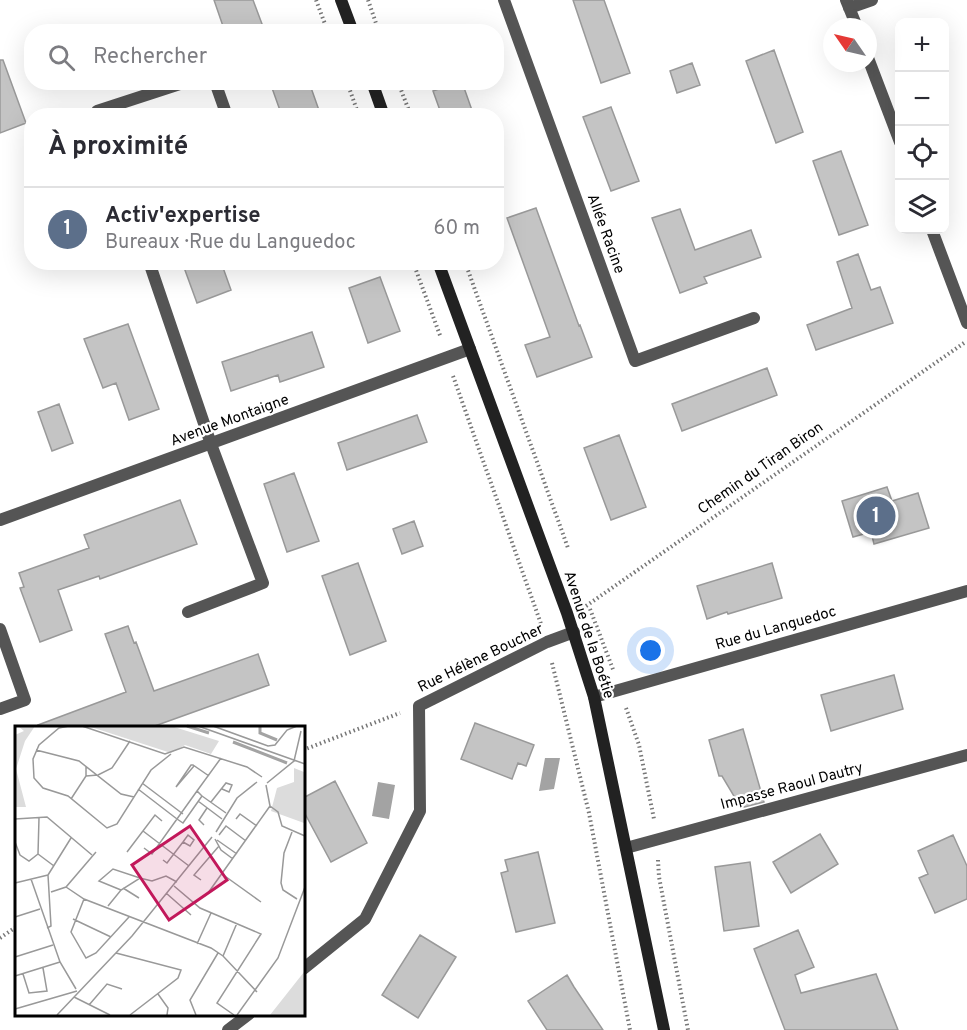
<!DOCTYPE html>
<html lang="fr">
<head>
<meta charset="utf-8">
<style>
	:root { --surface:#fff; --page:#f2f2f3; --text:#2b2b33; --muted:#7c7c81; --line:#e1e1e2; --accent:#ea580c }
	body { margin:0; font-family:Overpass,sans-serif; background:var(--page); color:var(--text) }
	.controls { position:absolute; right:18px; top:18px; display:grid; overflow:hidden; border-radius:12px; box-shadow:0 6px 24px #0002 }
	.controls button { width:54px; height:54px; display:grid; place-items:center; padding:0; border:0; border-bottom:2px solid var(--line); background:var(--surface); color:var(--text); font:30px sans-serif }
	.compass { position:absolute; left:823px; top:18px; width:54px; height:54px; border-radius:50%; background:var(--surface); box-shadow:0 6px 24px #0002; rotate:304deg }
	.you { position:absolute; left:651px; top:651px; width:21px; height:21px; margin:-15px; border:4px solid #fff; border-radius:50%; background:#1a73e8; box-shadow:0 0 0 9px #1a73e833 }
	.badge { display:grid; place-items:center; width:39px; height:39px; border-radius:50%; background:var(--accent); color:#fff; font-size:20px; font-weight:700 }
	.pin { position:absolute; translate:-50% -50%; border:3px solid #fff; box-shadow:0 2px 6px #0006 }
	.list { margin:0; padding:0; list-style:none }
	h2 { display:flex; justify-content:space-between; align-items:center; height:78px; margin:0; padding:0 24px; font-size:26px }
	h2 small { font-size:20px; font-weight:400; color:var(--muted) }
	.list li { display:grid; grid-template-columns:39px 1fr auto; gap:18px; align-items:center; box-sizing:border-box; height:84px; padding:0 24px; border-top:2px solid var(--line) }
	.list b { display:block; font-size:22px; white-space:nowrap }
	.list p { margin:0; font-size:20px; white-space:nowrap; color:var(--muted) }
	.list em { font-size:20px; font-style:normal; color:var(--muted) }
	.icon { flex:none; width:33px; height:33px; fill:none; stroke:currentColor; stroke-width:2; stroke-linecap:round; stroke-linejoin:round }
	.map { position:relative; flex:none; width:967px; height:1030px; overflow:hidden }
	.search { position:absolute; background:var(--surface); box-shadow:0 6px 24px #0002; left:24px; top:24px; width:480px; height:66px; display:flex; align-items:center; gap:15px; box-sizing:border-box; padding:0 21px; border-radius:24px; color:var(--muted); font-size:22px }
	.panel { position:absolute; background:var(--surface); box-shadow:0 6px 24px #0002; left:24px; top:108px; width:480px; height:162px; border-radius:24px }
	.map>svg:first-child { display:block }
	.water { fill:#a3a3a3 }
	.building { fill:#c4c4c4; stroke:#999; stroke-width:1.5 }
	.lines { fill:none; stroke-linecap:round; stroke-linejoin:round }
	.path { stroke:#777; stroke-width:4; stroke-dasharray:1.5 3; stroke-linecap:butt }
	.street { stroke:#555; stroke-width:12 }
	.secondary { stroke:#222; stroke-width:12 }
	.labels { text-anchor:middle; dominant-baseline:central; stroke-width:4.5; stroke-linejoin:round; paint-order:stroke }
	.street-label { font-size:15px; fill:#000; stroke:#fff }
	.inset-river { fill:none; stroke:#a3a3a3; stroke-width:3 }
	.inset-road { fill:none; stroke:#999; stroke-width:1.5 }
	.view { fill:#c2185b; fill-opacity:0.15; stroke:#c2185b; stroke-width:3 }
	.inset-edge { fill:none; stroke:#000; stroke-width:3 }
</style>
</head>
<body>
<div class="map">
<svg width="967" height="1030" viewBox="0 0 967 1030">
	<rect width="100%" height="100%" fill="#fff"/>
	<path class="water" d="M545,758H560L554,789L539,791Z
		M378,782L395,785L389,819L372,816Z"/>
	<path class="building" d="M214,0H253L265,32H225Z
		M573,0H604L630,73L601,83Z
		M774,50L803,132L776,143L746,61Z
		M0,60H3L26,123L0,133Z
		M692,63L700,85L677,93L670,71Z
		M288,82H309L321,116H282L272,88Z
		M459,82H462L474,116H442L433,91Z
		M611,107L639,181L611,191L583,117Z
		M841,151L868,225L839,235L813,161Z
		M536,208L579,326L580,325L592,357L537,377L525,345L550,337L507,218Z
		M680,209L695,250L751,230L761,257L704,277L707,283L680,293L652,218Z
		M858,254L871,290L880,287L893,323L816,350L807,325L852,308L837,262Z
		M182,262H221L231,290L197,303Z
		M380,277L400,331L368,343L349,288Z
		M128,324L159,409L129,420L116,383L103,388L84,339Z
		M312,332L324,367L280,382L278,375L231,391L222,362Z
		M767,368L777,395L682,431L672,404Z
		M59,404L73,443L52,451L38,412Z
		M417,415L427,442L347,470L338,443Z
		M619,435L646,507L611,520L584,448Z
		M294,473L319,541L287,552L264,484Z
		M887,487L892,501L918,493L929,528L874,544L871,532L853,537L842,501Z
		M180,500L197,544L100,579L99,576L58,590L72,630L40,642L20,588L24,587L19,573L89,548L84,535Z
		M414,521L423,546L402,554L393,529Z
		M358,563L386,641L350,655L322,576Z
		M772,563L782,598L728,614L727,612L707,619L697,586Z
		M128,626L134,643L136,642L154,691L258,654L269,685L152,727H39L38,725L126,692L105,634Z
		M894,675L903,709L831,731L821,695Z
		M475,723L534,745L526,766L518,763L512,779L461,759Z
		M743,729L764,802L741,808L722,776H719L709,740Z
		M335,781L367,843L331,862L303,810V798Z
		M820,834L838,864L791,893L773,862Z
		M953,835L967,866V899L935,913L919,878L928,874L918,851Z
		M538,852L555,923L516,932L501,873L508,871L505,860Z
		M750,862L759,926L724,931L715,867Z
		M798,930L814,967L795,975L801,993L876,974L898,1030H785L754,949Z
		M420,935L456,957L418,1018L382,995Z
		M567,975L574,987L603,1030H547L528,1001Z"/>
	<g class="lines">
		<path class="path" d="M316,0L328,32
			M368,0L379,32
			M347,82L359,116
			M398,82L411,116
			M413,262L441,338
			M465,262L568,548
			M453,376L541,624
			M586,606L964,343
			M590,609L614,672
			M552,663L589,813L630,1030
			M626,708L639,745L654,819
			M303,750L400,713
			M658,860L659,877L688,1030
			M0,938L16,927"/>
		<path class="street" d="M504,0L635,361L754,318
			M846,0L857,27
			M849,8L872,0
			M868,58L900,142
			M215,82L227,116
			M99,116L97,111L186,82
			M932,230L967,323
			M149,262L211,444L263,583L188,612
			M0,520L470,349
			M0,629L25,700L0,709
			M594,697L967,591
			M626,848L967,755
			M303,969L365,919L420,811L419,706L547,642L574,632
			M228,1030L249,1014"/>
		<path class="secondary" d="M341,0L353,32
			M372,82L384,116
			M438,262L567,613L594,697L664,1030"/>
	</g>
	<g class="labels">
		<g class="street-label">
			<text transform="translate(605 234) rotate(70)">Allée Racine</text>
			<text transform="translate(230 421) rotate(-20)">Avenue Montaigne</text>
			<text transform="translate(761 469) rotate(-35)">Chemin du Tiran Biron</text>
			<text transform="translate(776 629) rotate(-16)">Rue du Languedoc</text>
			<text transform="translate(588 635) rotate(72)">Avenue de la Boétie</text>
			<text transform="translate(481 659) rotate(-26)">Rue Hélène Boucher</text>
			<text transform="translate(792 787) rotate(-15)">Impasse Raoul Dautry</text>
		</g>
	</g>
	<g transform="translate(15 726)">
		<rect width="290" height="290" fill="#fff"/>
		<path d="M3,0H20L10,15L1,43L11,81H0V9L9,5ZM73,0H156L204,15L196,28L170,19L156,27ZM279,42L289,46V97L256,85L262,62L279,56ZM289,246V289H255Z" fill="#dcdcdc"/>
		<path class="inset-river" d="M172,0L194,7M245,0V7L262,14M218,16L272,37"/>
		<path class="inset-road" d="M54,0L44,2L24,19L18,33L19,52L28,62L53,70L92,102L102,98L136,44L156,28M67,0L150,28L169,21L232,41L247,51M183,0L290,38M198,0L253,20L260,19L272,4L282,0M21,24L64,35L106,68L119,71M179,40L161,61L176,39H178L194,50M71,50L83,49L97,42L115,15M127,57L168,88M252,57L279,35L286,5M251,59L255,80M123,63L162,93L168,97L187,70L182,65L137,128L129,122M182,65L206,32M187,70L211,87M56,73L71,50V40M183,75L207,93M196,76L211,57L217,59L214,66L207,63M255,80L263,86L267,100L290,110M24,92L23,128L39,140M0,93L32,91L77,129M221,93L225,88L242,100M189,99L184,94L192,82M128,105L174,140M201,106L222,72L242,56M277,106L269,127L266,157L268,164L282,173M204,109L211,100L231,115M200,113L206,124L218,133M202,114L222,128M0,116L5,129L14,135L23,128M112,126L140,89L147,95M148,134L152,137L158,129L168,116L173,109L179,114L175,120L168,116M207,148L246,176M33,149L56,112M16,153L45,236L61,263M186,154L179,149L204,120M0,157L33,149M159,160L185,182L246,208L202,277L219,289M51,161L69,173L196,222L208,230L242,266M108,162L124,172M106,164L84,155L98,143L125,152M36,166L51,161L81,126M151,167L176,189M193,167L255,80M69,173L56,206L71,232L81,227L114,191M93,180L106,164L125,152L137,155L151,150L162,156M0,191L25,183M58,193L96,211M32,202L36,200L33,149M182,218L196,187M101,227L166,244L163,252L115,289M208,230L222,197M0,231L38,219M8,248L14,267L32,265L28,242M0,250L45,236M143,268L153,282L152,289M59,271L95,289M74,279L92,258L107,263M0,283L62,265M42,289L117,210L197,111M181,289L175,274L203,227M222,289L263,232L290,161"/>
		<path class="view" d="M175,100L212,154L154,194L117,139Z"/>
		<rect width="290" height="290" class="inset-edge"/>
	</g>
</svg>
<div class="controls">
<button>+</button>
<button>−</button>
<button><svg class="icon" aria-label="locate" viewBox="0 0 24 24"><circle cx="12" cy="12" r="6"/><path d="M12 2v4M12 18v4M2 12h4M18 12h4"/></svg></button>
<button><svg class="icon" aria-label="layers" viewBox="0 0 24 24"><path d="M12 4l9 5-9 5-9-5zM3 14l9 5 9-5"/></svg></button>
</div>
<svg class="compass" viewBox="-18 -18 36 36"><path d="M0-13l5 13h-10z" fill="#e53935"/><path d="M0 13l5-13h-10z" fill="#7c7c81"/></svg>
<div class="you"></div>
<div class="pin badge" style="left:876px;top:516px;background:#5c6f8a">1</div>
<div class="search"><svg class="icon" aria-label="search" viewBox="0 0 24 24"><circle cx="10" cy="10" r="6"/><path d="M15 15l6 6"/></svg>Rechercher</div>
<section class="panel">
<h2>À proximité<small></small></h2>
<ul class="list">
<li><span class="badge" style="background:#5c6f8a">1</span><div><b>Activ'expertise</b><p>Bureaux · Rue du Languedoc</p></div><em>60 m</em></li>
</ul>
</section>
</div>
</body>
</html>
